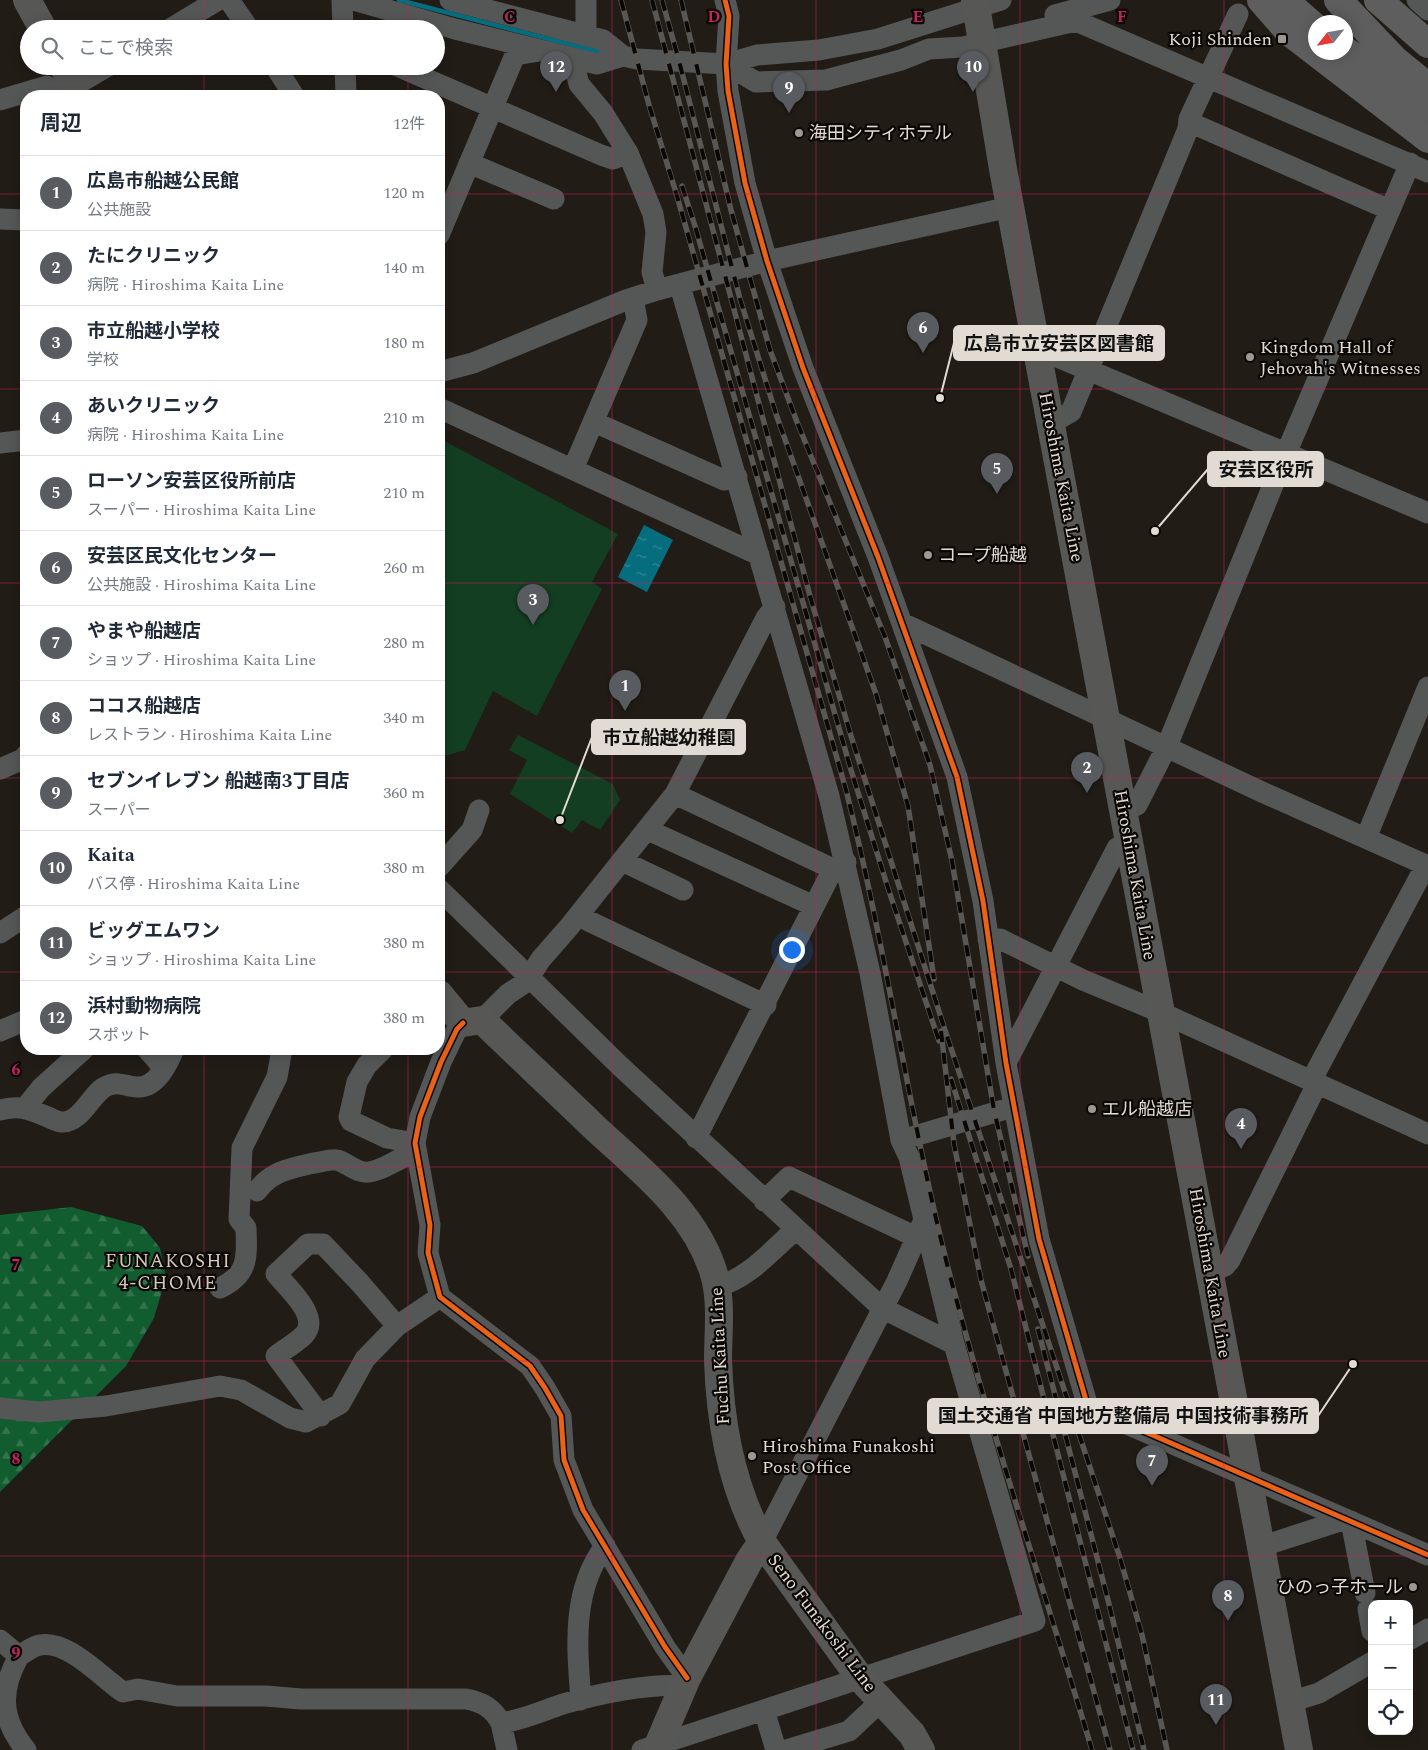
<!DOCTYPE html>
<html lang="ja">
<head>
<meta charset="utf-8">
<style>
	:root { --surface:#fff; --page:#f2f2f3; --text:#1f2937; --muted:#747a83; --line:#e0e1e3; --accent:#585b60 }
	body { margin:0; font-family:Spectral,"Noto Sans JP",serif; background:var(--page); color:var(--text) }
	.controls { position:absolute; right:15px; bottom:15px; display:grid; overflow:hidden; border-radius:10px; box-shadow:0 2px 12px #0003 }
	.controls button { width:45px; height:45px; display:grid; place-items:center; padding:0; border:0; border-bottom:1px solid var(--line); background:var(--surface); color:var(--text); font:25px sans-serif }
	.compass { position:absolute; left:1308px; top:15px; width:45px; height:45px; border-radius:50%; background:var(--surface); box-shadow:0 2px 12px #0003; rotate:239deg }
	.you { position:absolute; left:791px; top:949px; width:18px; height:18px; margin:-12px; border:4px solid #fff; border-radius:50%; background:#1a73e8; box-shadow:0 0 0 8px #1a73e833 }
	.badge { display:grid; place-items:center; width:32px; height:32px; border-radius:50%; background:var(--accent); color:#fff; font-size:16px; font-weight:700 }
	.pin { position:absolute; translate:-50% -41px; filter:drop-shadow(0 1px 2px #0008) }
	.pin::after { content:''; position:absolute; top:26px; width:18px; height:15px; background:inherit; clip-path:polygon(0 0,100% 0,50% 100%) }
	.list { margin:0; padding:0; list-style:none }
	h2 { display:flex; justify-content:space-between; align-items:center; height:65px; margin:0; padding:0 20px; font-size:21px }
	h2 small { font-size:16px; font-weight:400; color:var(--muted) }
	.list li { display:grid; grid-template-columns:32px 1fr auto; gap:15px; align-items:center; box-sizing:border-box; height:75px; padding:0 20px; border-top:1px solid var(--line) }
	.list b { display:block; font-size:19px; white-space:nowrap }
	.list p { margin:0; font-size:16px; white-space:nowrap; color:var(--muted) }
	.list em { font-size:16px; font-style:normal; color:var(--muted) }
	.icon { flex:none; width:28px; height:28px; fill:none; stroke:currentColor; stroke-width:2; stroke-linecap:round; stroke-linejoin:round }
	.map { position:relative; flex:none; width:1428px; height:1750px; overflow:hidden }
	.search { position:absolute; background:var(--surface); box-shadow:0 2px 12px #0003; left:20px; top:20px; width:425px; height:55px; display:flex; align-items:center; gap:12px; box-sizing:border-box; padding:0 18px; border-radius:28px; color:var(--muted); font-size:19px }
	.panel { position:absolute; background:var(--surface); box-shadow:0 2px 12px #0003; left:20px; top:90px; width:425px; height:965px; border-radius:20px }
	.map>svg:first-child { display:block }
	.forest { fill:url(#forest-firs) }
	.park { fill:#133e21 }
	.water { fill:url(#water-ripples) }
	.lines { fill:none; stroke-linecap:round; stroke-linejoin:round }
	.stream { stroke:#056d7e; stroke-width:4.5 }
	.minor { stroke:#555757; stroke-width:21 }
	.major { stroke:#575856; stroke-width:28 }
	.highway { stroke:#5d5e5d; stroke-width:28 }
	.rail-casing { stroke:#585753; stroke-width:5.5 }
	.rail { stroke:#0b0704; stroke-width:4; stroke-dasharray:11; stroke-linecap:butt }
	.cycleway-casing { stroke:#0b0704; stroke-width:8 }
	.cycleway { stroke:#ea6118; stroke-width:5 }
	.grid { fill:none; stroke:#c42261; stroke-width:1; stroke-opacity:0.55 }
	.poi-dot { fill:#9e9892; stroke:#0b0704; stroke-width:2 }
	.labels { text-anchor:middle; dominant-baseline:central; stroke-width:4.5; stroke-linejoin:round; paint-order:stroke }
	.poi-label { font-size:18px; fill:#e1dbd4; stroke:#0b0704; text-anchor:start }
	.street-label { font-size:18px; fill:#e1dbd4; stroke:#0b0704 }
	.neighbourhood-label { font-size:19px; letter-spacing:1px; fill:#d5c8ba; stroke:#0b0704 }
	.grid-label { font-size:16px; text-anchor:middle; font-weight:bold; fill:#c42261; stroke:#0b0704; stroke-width:4.5; stroke-linejoin:round; paint-order:stroke }
	.leader { fill:none; stroke:#e1dbd4; stroke-width:2 }
	.callout-dot { fill:#e1dbd4; stroke:#0b0704; stroke-width:2 }
	.callout { fill:#e1dbd4; stroke:#e1dbd4; stroke-width:2 }
	.callout-label { font-size:19px; text-anchor:middle; font-weight:bold; fill:#111 }
</style>
</head>
<body>
<div class="map">
<svg width="1428" height="1750" viewBox="0 0 1428 1750">
	<defs>
		<pattern id="forest-firs" width="22" height="20" patternUnits="userSpaceOnUse" patternTransform="scale(1.25)"><rect width="22" height="20" fill="#125d30"/><path d="M5 1l3.5 6h-7zM16 11l3.5 6h-7z" fill="#34744d"/></pattern>
		<pattern id="water-ripples" width="26" height="14" patternUnits="userSpaceOnUse" patternTransform="scale(1.25)"><rect width="26" height="14" fill="#056d7e"/><path d="M2 4q2-2 4 0t4 0M15 11q2-2 4 0t4 0" fill="none" stroke="#358895"/></pattern>
	</defs>
	<rect width="100%" height="100%" fill="#211c16"/>
	<path class="forest" d="M71,1207L142,1226L160,1248L166,1277L154,1318L126,1366L0,1492V1215Z"/>
	<path class="park" d="M439,438L618,534L592,582L602,589L537,716L493,691L465,750L445,756L439,742Z
		M518,735L613,784L620,800L600,830L582,820L572,833L510,794L527,760L509,750Z"/>
	<path class="water" d="M644,525L673,540L647,592L618,577Z"/>
	<g class="lines">
		<path class="stream" d="M399,0L603,53
			M155,29L164,23"/>
		<path class="minor" d="M229,0L249,29
			M342,0L343,29
			M353,0L455,29L597,64L623,56
			M450,0L603,40L623,56L637,59L726,64L757,55L819,50L878,39L1001,0
			M586,0V36
			M725,0L729,16L726,64L728,91L745,183L767,261L803,368L878,557L957,777L983,901L1006,1063L1039,1239L1088,1407L1428,1555
			M1417,0L1428,10
			M1055,15L1110,0
			M170,29L218,0
			M577,59L576,73L579,84L603,113L628,153L653,214L656,232L652,272L657,290
			M726,64L756,82L826,80L901,60L929,49L963,47L1076,21L1428,172
			M275,66L294,96
			M345,66L346,96
			M397,66L601,155L613,159L628,153
			M44,96L74,86L108,66
			M0,100L47,86L52,94
			M1189,122L1390,210
			M469,163L554,199
			M0,219L26,220
			M439,235L515,55L540,51
			M1036,348L1428,513
			M439,372L473,363L626,300L657,290L767,261L1010,207
			M439,408L759,555
			M594,422L724,480L737,477
			M1050,424L1071,412L1188,129L1189,119L1238,14
			M0,443L26,440
			M573,469L637,320L633,298
			M902,623L1262,792L1428,866
			M0,769L23,759L26,755
			M675,794L833,869
			M1124,811L1137,805L1167,746L1282,463L1410,163
			M648,830L814,906
			M1366,838L1428,687
			M622,861L683,890
			M439,867L472,830L479,810
			M439,889L620,1066L882,1308L954,1344
			M578,916L766,1005
			M0,933L26,916
			M988,940L1000,939L1083,980L1160,1012L1428,1134
			M482,1020L508,994L526,982L541,959L569,927L675,794L766,618L775,607
			M463,1023L457,1029L441,1062L420,1117L415,1143L430,1225L428,1253L440,1297L530,1366L545,1388L561,1416L564,1460L583,1510L665,1647L687,1678
			M0,1031L26,1020
			M147,1049L163,1067
			M383,1049L367,1065L357,1082L349,1117L351,1121L387,1138L415,1143
			M1006,1063L1117,848L1129,845
			M1311,1081L1426,865
			M25,1108L41,1088L84,1049
			M0,1110C21,1105 28,1109 48,1117C52,1119 58,1122 62,1122C80,1123 90,1097 103,1088C117,1079 125,1087 139,1087C157,1087 168,1063 174,1049
			M696,1138L833,869L846,862
			M901,1140L1013,1107
			M257,1191C271,1171 292,1168 314,1163C321,1162 331,1159 337,1160C348,1163 357,1174 369,1172C386,1170 399,1156 415,1154
			M764,1201L789,1177L916,1237
			M1210,1272L1225,1266L1230,1260L1317,1084
			M716,1287C748,1279 771,1251 795,1230
			M220,1288C249,1274 247,1257 246,1228L239,1219L242,1148L277,1077L282,1049
			M0,1408L39,1412L106,1406L220,1386L241,1390L290,1418L306,1422L340,1404L365,1359L397,1326L440,1297
			M321,1416L276,1356C285,1349 296,1343 304,1335C321,1317 288,1288 276,1274L308,1244H323L360,1283L397,1326
			M1351,1521L1365,1593
			M762,1542L897,1281L924,1220
			M1260,1547L1346,1519
			M1368,1609L1372,1631
			M0,1640L19,1656C26,1652 33,1646 40,1645C67,1639 102,1678 123,1692L138,1689L177,1696H266L301,1699H466C482,1702 493,1708 501,1723C523,1720 542,1711 563,1704C597,1694 649,1683 684,1686
			M1409,1640L1428,1629
			M19,1656C0,1690 0,1718 26,1750
			M581,1700C577,1648 571,1591 605,1546
			M1290,1702L1319,1693L1372,1662
			M764,1710L776,1750
			M501,1723L507,1750
			M642,1750L1035,1621L954,1344L909,1157L901,1140L870,973L829,796L680,286
			M786,1750L849,1731L881,1701"/>
		<path class="major" d="M27,0L43,29
			M975,0L1003,169L1299,1750
			M63,66L74,86L75,96
			M439,994L463,1023L482,1020C519,1056 557,1091 594,1127C639,1169 696,1212 714,1274C722,1300 718,1333 718,1360C720,1423 731,1486 762,1542L860,1678L912,1734L921,1750
			M656,1750L687,1678L749,1561L762,1542"/>
		<path class="highway" d="M1261,0L1289,32L1428,139
			M1284,0L1316,28
			M1338,0L1394,59L1428,87
			M1378,0L1428,44
			M1346,51L1428,107"/>
		<g class="rail-casing">
			<path id="rail" d="M621,0L649,105L677,196L846,790C886,948 908,1110 948,1268C990,1430 1044,1589 1092,1750
				M652,0L810,596L851,736L944,1027L1120,1558L1142,1635L1167,1750
				M662,0L679,61L740,299L777,417L876,694L908,806L934,979
				M681,0L731,210L770,350L797,422L885,637L930,765L952,861L994,1110L1028,1256
				M682,186L695,226L851,770L888,888L939,1041
				M941,1031L954,1144L981,1280L1110,1750
				M951,1079L1011,1269L1133,1750
				M1038,1329L1109,1604L1144,1750"/>
		</g>
		<use href="#rail" class="rail"/>
		<g class="cycleway-casing">
			<path id="cycleway" d="M725,0L729,16L726,64L728,91L745,183L767,261L803,368L878,557L957,777L983,901L1006,1063L1039,1239L1088,1407L1428,1555
				M463,1023L457,1029L441,1062L420,1117L415,1143L430,1225L428,1253L440,1297L530,1366L545,1388L561,1416L564,1460L583,1510L665,1647L687,1678"/>
		</g>
		<use href="#cycleway" class="cycleway"/>
	</g>
	<path class="grid" d="M204,0V29M408,0V29M612,0V1750M816,0V1750M1020,0V1750M1224,0V1750M204,66V96M408,66V96M0,194H26M439,194H1428M0,389H26M439,389H1428M0,583H26M439,583H1428M0,778H26M439,778H1428M0,972H26M439,972H1428M204,1049V1750M408,1049V1750M0,1167H1428M0,1361H1428M0,1556H1428"/>
	<g class="poi-dot">
		<rect x="1277" y="34" width="10" height="10" rx="2.5"/>
		<circle cx="799" cy="133" r="5"/>
		<circle cx="1250" cy="357" r="5"/>
		<circle cx="928" cy="555" r="5"/>
		<circle cx="1092" cy="1109" r="5"/>
		<circle cx="752" cy="1456" r="5"/>
		<circle cx="1413" cy="1587" r="5"/>
	</g>
	<g class="labels">
		<g class="poi-label">
			<text x="1272" y="39" text-anchor="end">Koji Shinden</text>
			<text x="809" y="133">海田シティホテル</text>
			<text x="1260" y="347">Kingdom Hall of<tspan x="1260" dy="21">Jehovah's Witnesses</tspan></text>
			<text x="938" y="555">コープ船越</text>
			<text x="1102" y="1109">エル船越店</text>
			<text x="762" y="1446">Hiroshima Funakoshi<tspan x="762" dy="21">Post Office</tspan></text>
			<text x="1403" y="1587" text-anchor="end">ひのっ子ホール</text>
		</g>
		<g class="street-label">
			<text transform="translate(1061 477) rotate(79)">Hiroshima Kaita Line</text>
			<text transform="translate(1135 875) rotate(80)">Hiroshima Kaita Line</text>
			<text transform="translate(1210 1273) rotate(80)">Hiroshima Kaita Line</text>
			<text transform="translate(720 1356) rotate(-93)">Fuchu Kaita Line</text>
			<text transform="translate(822 1623) rotate(53)">Seno Funakoshi Line</text>
		</g>
		<g class="neighbourhood-label">
			<text x="168" y="1261">FUNAKOSHI<tspan x="168" dy="22">4-CHOME</tspan></text>
		</g>
	</g>
	<g class="grid-label">
		<text x="510" y="22">C</text>
		<text x="714" y="22">D</text>
		<text x="918" y="22">E</text>
		<text x="1122" y="22">F</text>
		<text x="16" y="1075">6</text>
		<text x="16" y="1270">7</text>
		<text x="16" y="1464">8</text>
		<text x="16" y="1658">9</text>
	</g>
	<path class="leader" d="M940 398L954 343M1155 531L1208 469M560 820L592 737M1353 1364L1318 1416"/>
	<g class="callout-dot">
		<circle cx="940" cy="398" r="5"/>
		<circle cx="1155" cy="531" r="5"/>
		<circle cx="560" cy="820" r="5"/>
		<circle cx="1353" cy="1364" r="5"/>
	</g>
	<g class="callout">
		<rect x="954" y="326" width="210" height="34" rx="5"/>
		<rect x="1208" y="452" width="115" height="34" rx="5"/>
		<rect x="592" y="720" width="153" height="34" rx="5"/>
		<rect x="928" y="1399" width="390" height="34" rx="5"/>
	</g>
	<g class="callout-label">
		<text x="1059" y="350">広島市立安芸区図書館</text>
		<text x="1266" y="476">安芸区役所</text>
		<text x="669" y="744">市立船越幼稚園</text>
		<text x="1123" y="1422">国土交通省 中国地方整備局 中国技術事務所</text>
	</g>
</svg>
<div class="controls">
<button>+</button>
<button>−</button>
<button><svg class="icon" aria-label="locate" viewBox="0 0 24 24"><circle cx="12" cy="12" r="6"/><path d="M12 2v4M12 18v4M2 12h4M18 12h4"/></svg></button>
</div>
<svg class="compass" viewBox="-18 -18 36 36"><path d="M0-13l5 13h-10z" fill="#e53935"/><path d="M0 13l5-13h-10z" fill="#747a83"/></svg>
<div class="you"></div>
<div class="pin badge" style="left:625px;top:711px">1</div>
<div class="pin badge" style="left:1087px;top:793px">2</div>
<div class="pin badge" style="left:533px;top:625px">3</div>
<div class="pin badge" style="left:1241px;top:1149px">4</div>
<div class="pin badge" style="left:997px;top:494px">5</div>
<div class="pin badge" style="left:923px;top:353px">6</div>
<div class="pin badge" style="left:1152px;top:1486px">7</div>
<div class="pin badge" style="left:1228px;top:1621px">8</div>
<div class="pin badge" style="left:789px;top:113px">9</div>
<div class="pin badge" style="left:973px;top:92px">10</div>
<div class="pin badge" style="left:1216px;top:1725px">11</div>
<div class="pin badge" style="left:556px;top:92px">12</div>
<div class="search"><svg class="icon" aria-label="search" viewBox="0 0 24 24"><circle cx="10" cy="10" r="6"/><path d="M15 15l6 6"/></svg>ここで検索</div>
<section class="panel">
<h2>周辺<small>12件</small></h2>
<ul class="list">
<li><span class="badge">1</span><div><b>広島市船越公民館</b><p>公共施設</p></div><em>120 m</em></li>
<li><span class="badge">2</span><div><b>たにクリニック</b><p>病院 · Hiroshima Kaita Line</p></div><em>140 m</em></li>
<li><span class="badge">3</span><div><b>市立船越小学校</b><p>学校</p></div><em>180 m</em></li>
<li><span class="badge">4</span><div><b>あいクリニック</b><p>病院 · Hiroshima Kaita Line</p></div><em>210 m</em></li>
<li><span class="badge">5</span><div><b>ローソン安芸区役所前店</b><p>スーパー · Hiroshima Kaita Line</p></div><em>210 m</em></li>
<li><span class="badge">6</span><div><b>安芸区民文化センター</b><p>公共施設 · Hiroshima Kaita Line</p></div><em>260 m</em></li>
<li><span class="badge">7</span><div><b>やまや船越店</b><p>ショップ · Hiroshima Kaita Line</p></div><em>280 m</em></li>
<li><span class="badge">8</span><div><b>ココス船越店</b><p>レストラン · Hiroshima Kaita Line</p></div><em>340 m</em></li>
<li><span class="badge">9</span><div><b>セブンイレブン 船越南3丁目店</b><p>スーパー</p></div><em>360 m</em></li>
<li><span class="badge">10</span><div><b>Kaita</b><p>バス停 · Hiroshima Kaita Line</p></div><em>380 m</em></li>
<li><span class="badge">11</span><div><b>ビッグエムワン</b><p>ショップ · Hiroshima Kaita Line</p></div><em>380 m</em></li>
<li><span class="badge">12</span><div><b>浜村動物病院</b><p>スポット</p></div><em>380 m</em></li>
</ul>
</section>
</div>
</body>
</html>
